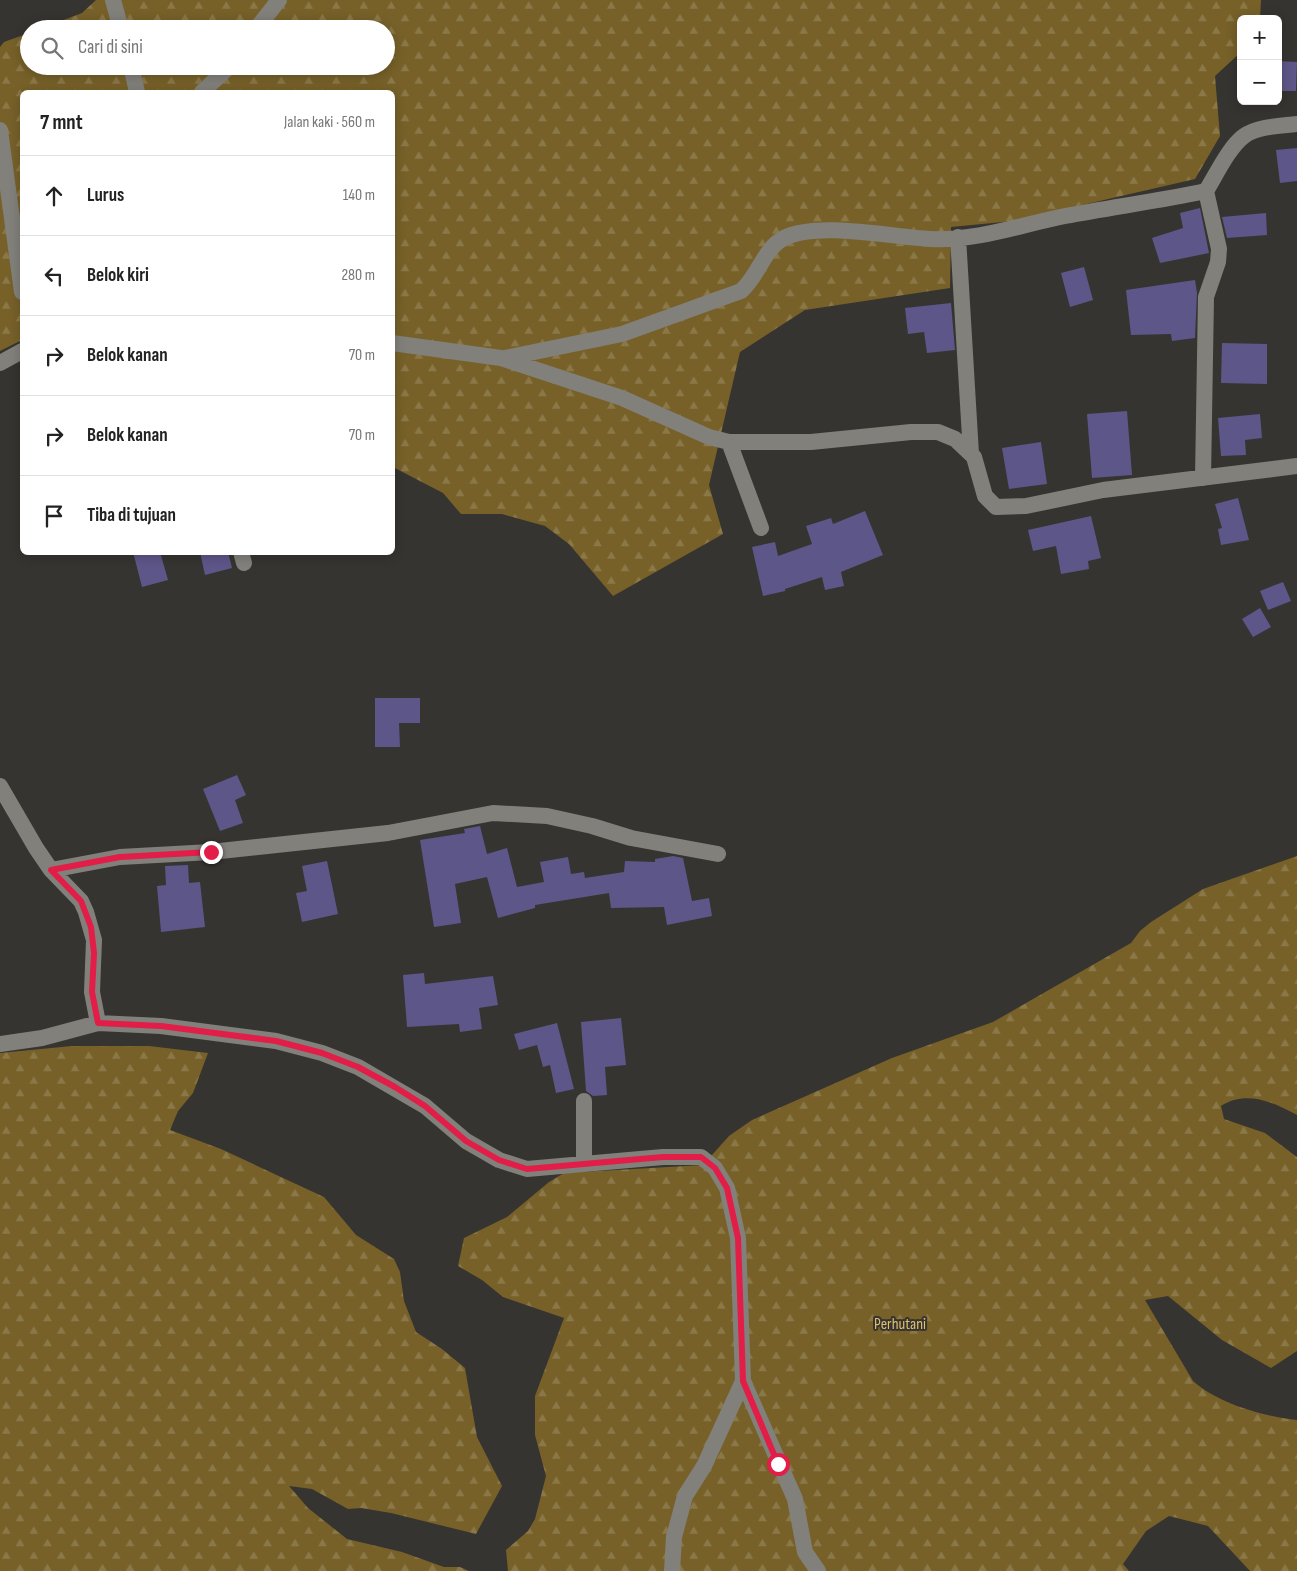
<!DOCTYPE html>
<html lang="id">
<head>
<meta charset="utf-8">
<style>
	:root { --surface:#fff; --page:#f6f6f6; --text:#222; --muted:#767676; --line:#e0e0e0 }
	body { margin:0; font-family:"Sofia Sans Condensed",sans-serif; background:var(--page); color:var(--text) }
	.controls { position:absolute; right:15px; top:15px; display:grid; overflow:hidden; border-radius:8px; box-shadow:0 2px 12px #0003 }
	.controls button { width:45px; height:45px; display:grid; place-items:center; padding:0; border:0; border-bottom:1px solid var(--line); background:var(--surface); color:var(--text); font:25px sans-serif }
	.stop { position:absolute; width:15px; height:15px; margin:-11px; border:4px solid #e11d48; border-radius:50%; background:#fff }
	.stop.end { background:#e11d48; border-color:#fff; box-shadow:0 1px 5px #0008 }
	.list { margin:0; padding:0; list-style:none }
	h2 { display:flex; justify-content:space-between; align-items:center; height:65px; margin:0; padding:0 20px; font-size:21px }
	h2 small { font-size:16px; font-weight:400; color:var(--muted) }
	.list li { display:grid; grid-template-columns:32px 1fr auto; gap:15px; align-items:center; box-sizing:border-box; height:80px; padding:0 20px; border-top:1px solid var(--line) }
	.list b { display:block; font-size:19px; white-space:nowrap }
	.list em { font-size:16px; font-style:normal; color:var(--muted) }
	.icon { flex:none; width:28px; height:28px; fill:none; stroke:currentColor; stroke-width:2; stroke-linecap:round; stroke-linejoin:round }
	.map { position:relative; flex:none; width:1297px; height:1571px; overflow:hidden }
	.search { position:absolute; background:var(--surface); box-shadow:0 2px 12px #0003; left:20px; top:20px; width:375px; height:55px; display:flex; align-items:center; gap:12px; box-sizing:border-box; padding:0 18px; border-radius:28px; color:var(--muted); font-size:19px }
	.panel { position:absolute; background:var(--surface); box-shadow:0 2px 12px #0003; left:20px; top:90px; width:375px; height:465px; border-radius:8px }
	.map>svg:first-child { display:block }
	.forest { fill:url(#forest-firs) }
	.building { fill:#5d5688 }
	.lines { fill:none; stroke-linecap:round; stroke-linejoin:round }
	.street { stroke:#82807b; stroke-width:16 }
	.route { stroke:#e11d48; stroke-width:6 }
	.labels { text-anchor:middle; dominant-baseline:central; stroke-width:4; stroke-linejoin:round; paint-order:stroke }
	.park-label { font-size:16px; fill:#e2bf6d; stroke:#363430 }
</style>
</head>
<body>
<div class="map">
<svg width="1297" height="1571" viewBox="0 0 1297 1571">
	<defs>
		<pattern id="forest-firs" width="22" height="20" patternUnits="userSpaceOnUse" patternTransform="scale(1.25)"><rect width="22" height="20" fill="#776129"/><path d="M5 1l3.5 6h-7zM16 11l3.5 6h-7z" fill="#8b7848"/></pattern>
	</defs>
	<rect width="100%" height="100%" fill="#363430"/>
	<path class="forest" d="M96,0H1261L1260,19H1241V52L1215,76L1220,136L1195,179L1013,221L951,227L950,288L805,310L740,352L709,485L723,534L613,596L569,544L545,526L502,514H461L443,493L393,467L392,92H22V340L0,351V47L4,42L29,33V66H386V29H40L82,13Z
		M1297,856V1115C1273,1102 1246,1090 1221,1106L1224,1119L1265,1133L1297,1157V1351L1271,1368L1222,1340L1168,1296L1145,1300L1193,1381C1217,1403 1265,1417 1297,1420V1571H1250L1208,1526L1169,1516L1146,1531L1123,1564L1129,1571H508L506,1550L528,1531L535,1519L546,1476L535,1435V1396L564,1318L503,1297L482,1280L458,1266L464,1238L507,1217L549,1182L564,1173L703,1165L729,1136L752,1120L892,1058L993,1022L1131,943L1140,931L1151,922L1203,889Z
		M72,1046H149L208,1053L193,1093L178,1111L170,1130L221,1149L324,1197L356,1235L394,1259L400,1272L404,1301L416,1332L442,1349L465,1368L477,1437L502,1486L476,1534L391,1513L361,1508L348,1509L312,1489L289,1486L308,1508L347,1539L402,1552L444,1567H460L469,1571H0V1053Z"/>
	<path class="building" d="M1278,61L1297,62L1296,91H1278Z
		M1297,148V181L1280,183L1276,150Z
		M1200,208L1209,253L1160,263L1152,238L1183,228L1180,213Z
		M1266,213L1267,235L1227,238L1222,217Z
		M1084,267L1093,300L1070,307L1061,273Z
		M1195,280L1197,293L1195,338L1172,341L1171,334L1131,335L1126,290Z
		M951,303L955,350L927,353L924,332L908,334L905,308Z
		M1222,343L1267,344V384L1221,383Z
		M1127,411L1132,475L1092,478L1087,414Z
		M1260,414L1262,438L1245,440L1246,455L1221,456L1218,418Z
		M1041,442L1047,484L1009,489L1002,448Z
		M1238,498L1249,540L1221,545L1218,529L1222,528L1215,504Z
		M865,511L883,555L841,572L844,586L825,590L822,577L785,589V591L763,596L752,547L775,542L778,556L812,544L806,526L831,518L833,524Z
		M1091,516L1101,558L1088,561L1089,569L1061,574L1056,546L1033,551L1028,530Z
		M133,552H160L168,580L142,587Z
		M200,552H228L232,568L205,575Z
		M1283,582L1291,601L1268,610L1260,591Z
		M1260,608L1271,627L1253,637L1242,619Z
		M375,698H420V723H399L400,747H375Z
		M237,775L246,795L235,800L243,823L220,831L203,789Z
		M480,826L487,854L507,848L517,887L544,882L540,862L568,857L571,874L584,872L585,878L624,872L625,861L655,862V859L673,856L683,858L692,901L709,898L712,916L667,925L664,907L611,908L609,893L535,905V908L498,918L487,877L455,884L461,923L434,927L420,840L465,833L464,829Z
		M327,861L338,914L302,922L296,893L307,891L302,866Z
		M188,865L189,883L200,882L205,927L161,932L157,886L166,885L165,866Z
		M424,973L425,984L493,976L498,1005L479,1008L482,1029L460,1032L459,1024L407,1027L403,975Z
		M621,1018L626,1065L605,1067L607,1095L593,1096L586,1091L581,1022Z
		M557,1023L574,1089L556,1093L550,1065L543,1067L537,1045L519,1050L514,1034Z"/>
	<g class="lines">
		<path class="street" d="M113,0L121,29
			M256,29L279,0
			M131,66L137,92
			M202,92L230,66
			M0,130L22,292
			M958,237L971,454
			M392,343L501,358L622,398L709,437L729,442H811L911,432H938L955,439L974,457L985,496L996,507L1026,506L1103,490L1297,466
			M505,358L622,334L741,291C758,277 764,248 784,238C818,221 891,237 930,239C977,241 1020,225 1065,216C1112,207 1159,201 1206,191C1216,175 1229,147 1244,136C1258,126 1281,126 1297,124
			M0,363L22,351
			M729,442L761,528
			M1203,478L1206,297L1218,262L1219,249L1206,191
			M241,552L244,563
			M0,786L36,848L51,870L81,901L86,912L94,940L92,992L98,1023
			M51,870L120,857L211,852L388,833L493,813L547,816L592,826L631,838L718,854
			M0,1044L42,1038L98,1023L161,1026L276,1041L322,1053L358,1067L425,1106L466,1141L499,1160L527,1169L663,1157H701L715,1168L727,1188L738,1238L743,1381L704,1466L685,1496L674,1537L672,1571
			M584,1101V1164
			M743,1381L795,1499L805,1552L818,1571"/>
	</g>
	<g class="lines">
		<path class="route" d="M211,852L120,857L51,870L81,901L91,927L94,953L92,992L98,1023L161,1026L276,1041L322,1053L358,1067L395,1087L425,1106L466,1141L499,1160L527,1169L663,1157H701L715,1168L727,1188L738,1238L743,1381L778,1464"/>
	</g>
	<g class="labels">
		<g class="park-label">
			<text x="900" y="1324">Perhutani</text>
		</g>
	</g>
</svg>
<div class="controls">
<button>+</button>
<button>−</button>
</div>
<div class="stop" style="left:778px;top:1464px"></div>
<div class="stop end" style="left:211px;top:852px"></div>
<div class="search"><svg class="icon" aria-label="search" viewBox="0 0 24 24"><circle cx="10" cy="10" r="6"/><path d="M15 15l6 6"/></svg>Cari di sini</div>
<section class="panel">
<h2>7 mnt<small>Jalan kaki · 560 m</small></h2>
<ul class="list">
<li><svg class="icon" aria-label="ahead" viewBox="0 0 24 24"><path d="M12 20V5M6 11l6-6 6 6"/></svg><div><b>Lurus</b></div><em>140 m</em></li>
<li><svg class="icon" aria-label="left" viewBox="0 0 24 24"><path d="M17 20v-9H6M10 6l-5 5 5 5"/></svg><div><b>Belok kiri</b></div><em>280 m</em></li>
<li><svg class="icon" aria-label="right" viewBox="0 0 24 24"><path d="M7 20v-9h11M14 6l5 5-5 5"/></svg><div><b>Belok kanan</b></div><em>70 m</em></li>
<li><svg class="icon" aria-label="right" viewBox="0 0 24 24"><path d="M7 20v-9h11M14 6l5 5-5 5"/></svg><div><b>Belok kanan</b></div><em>70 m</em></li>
<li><svg class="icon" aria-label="arrive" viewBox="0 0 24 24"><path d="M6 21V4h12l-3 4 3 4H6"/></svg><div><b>Tiba di tujuan</b></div></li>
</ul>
</section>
</div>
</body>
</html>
